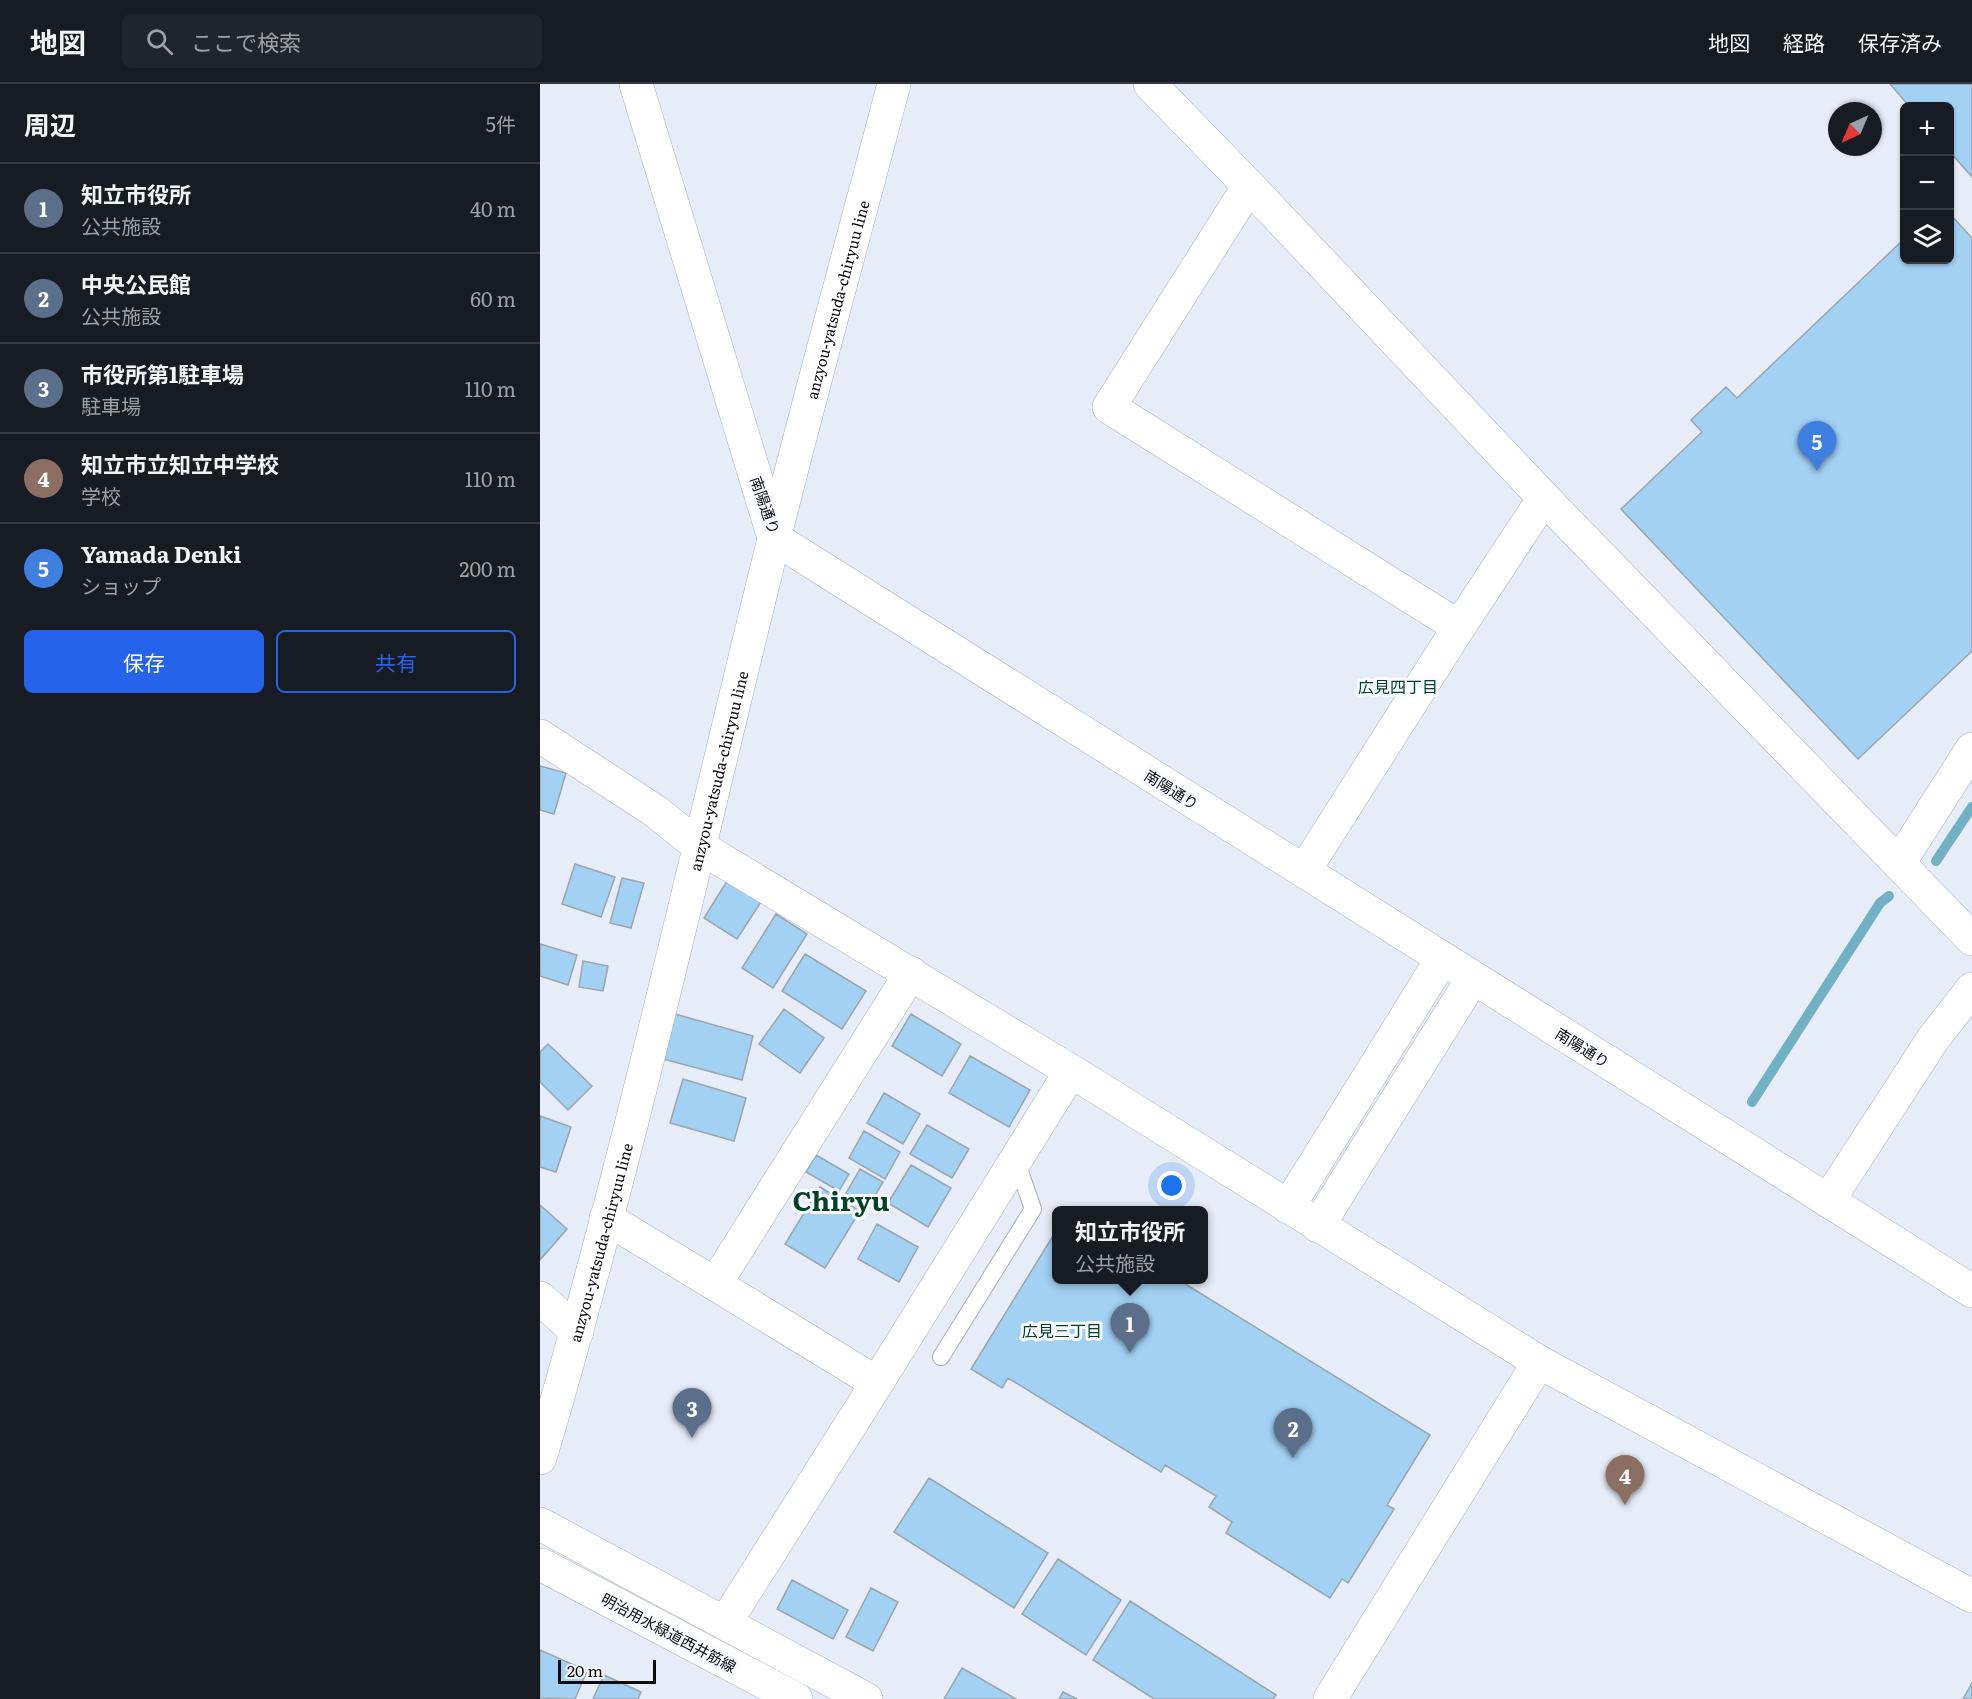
<!DOCTYPE html>
<html lang="ja">
<head>
<meta charset="utf-8">
<style>
	:root { --surface:#171b24; --page:#20242c; --text:#f1f3f6; --muted:#9ea1a6; --line:#363941; --accent:#2563eb }
	body { margin:0; font-family:Literata,"Noto Sans JP",serif; background:var(--page); color:var(--text) }
	.controls { position:absolute; right:18px; top:18px; display:grid; overflow:hidden; border-radius:9px; box-shadow:0 2px 4px #0004 }
	.controls button { width:54px; height:54px; display:grid; place-items:center; padding:0; border:0; border-bottom:2px solid var(--line); background:var(--surface); color:var(--text); font:30px sans-serif }
	.compass { position:absolute; left:1288px; top:18px; width:54px; height:54px; border-radius:50%; background:var(--surface); box-shadow:0 2px 4px #0004; rotate:224deg }
	.scale { position:absolute; left:18px; bottom:15px; width:98px; box-sizing:border-box; padding-left:6px; border:3px solid #090b0f; border-top:0; font-size:16px; line-height:21px; white-space:nowrap; color:#090b0f; -webkit-text-stroke:4px #f8faff; paint-order:stroke }
	.you { position:absolute; left:632px; top:1102px; width:21px; height:21px; margin:-15px; border:4px solid #fff; border-radius:50%; background:#1a73e8; box-shadow:0 0 0 9px #1a73e833 }
	.badge { display:grid; place-items:center; width:39px; height:39px; border-radius:50%; background:var(--accent); color:#fff; font-size:20px; font-weight:700 }
	.pin { position:absolute; translate:-50% -50px; filter:drop-shadow(0 2px 3px #0008) }
	.pin::after { content:''; position:absolute; top:32px; width:21px; height:18px; background:inherit; clip-path:polygon(0 0,100% 0,50% 100%) }
	.popup { position:absolute; left:512px; top:1122px; width:156px; height:78px; box-sizing:border-box; display:grid; place-content:center; border-radius:9px; background:var(--surface); filter:drop-shadow(0 2px 4px #0005); font-size:20px; white-space:nowrap; color:var(--muted) }
	.popup b { font-size:22px; color:var(--text) }
	.popup::after { content:''; position:absolute; left:50%; top:100%; margin-left:-12px; border:12px solid transparent; border-top-color:var(--surface) }
	.list { margin:0; padding:0; list-style:none }
	h2 { display:flex; justify-content:space-between; align-items:center; height:78px; margin:0; padding:0 24px; font-size:26px }
	h2 small { font-size:20px; font-weight:400; color:var(--muted) }
	.list li { display:grid; grid-template-columns:39px 1fr auto; gap:18px; align-items:center; box-sizing:border-box; height:90px; padding:0 24px; border-top:2px solid var(--line) }
	.list b { display:block; font-size:22px; white-space:nowrap }
	.list p { margin:0; font-size:20px; white-space:nowrap; color:var(--muted) }
	.list em { font-size:20px; font-style:normal; color:var(--muted) }
	.actions { display:flex; gap:12px; padding:18px 24px }
	.actions a { flex:1; padding:14px 0; border:2px solid var(--accent); border-radius:9px; text-align:center; font-size:21px; color:var(--accent) }
	.actions .main { background:var(--accent); color:#fff }
	.icon { flex:none; width:33px; height:33px; fill:none; stroke:currentColor; stroke-width:2; stroke-linecap:round; stroke-linejoin:round }
	.map { position:relative; flex:none; width:1432px; height:1615px; overflow:hidden }
	header { display:flex; align-items:center; gap:36px; box-sizing:border-box; height:84px; padding:0 30px; background:var(--surface); border-bottom:2px solid var(--line) }
	header strong { font-size:28px }
	nav { display:flex; gap:33px; margin-inline-start:auto; font-size:21px }
	.search { width:420px; height:54px; background:var(--page); display:flex; align-items:center; gap:15px; box-sizing:border-box; padding:0 21px; border-radius:9px; color:var(--muted); font-size:22px }
	main { display:flex }
	aside { flex:1; background:var(--surface) }
	.map>svg:first-child { display:block }
	.lines { fill:none; stroke-linecap:round; stroke-linejoin:round }
	.stream { stroke:#72b0c3; stroke-width:10 }
	.building { fill:#a2d1f4; stroke:#9aa5ad; stroke-width:1.5 }
	.lane-casing { stroke:#a8afba; stroke-width:18 }
	.street-casing { stroke:#a8afba; stroke-width:34 }
	.secondary-casing { stroke:#a8afba; stroke-width:34 }
	.lane { stroke:#fff; stroke-width:16 }
	.street { stroke:#fff; stroke-width:33 }
	.secondary { stroke:#fff; stroke-width:33 }
	.labels { text-anchor:middle; dominant-baseline:central; stroke-width:6; stroke-linejoin:round; paint-order:stroke }
	.street-label { font-size:15px; fill:#090b0f; stroke:#f8faff }
	.neighbourhood-label { font-size:16px; fill:#024224; stroke:#f8faff }
	.town-label { font-size:27px; font-weight:bold; fill:#024224; stroke:#f8faff }
</style>
</head>
<body>
<header>
<strong>地図</strong>
<div class="search"><svg class="icon" aria-label="search" viewBox="0 0 24 24"><circle cx="10" cy="10" r="6"/><path d="M15 15l6 6"/></svg>ここで検索</div>
<nav><a>地図</a><a>経路</a><a>保存済み</a></nav>
</header>
<main>
<aside>
<h2>周辺<small>5件</small></h2>
<ul class="list">
<li><span class="badge" style="background:#5c6f8a">1</span><div><b>知立市役所</b><p>公共施設</p></div><em>40 m</em></li>
<li><span class="badge" style="background:#5c6f8a">2</span><div><b>中央公民館</b><p>公共施設</p></div><em>60 m</em></li>
<li><span class="badge" style="background:#5c6f8a">3</span><div><b>市役所第1駐車場</b><p>駐車場</p></div><em>110 m</em></li>
<li><span class="badge" style="background:#8d6e63">4</span><div><b>知立市立知立中学校</b><p>学校</p></div><em>110 m</em></li>
<li><span class="badge" style="background:#3f7fe0">5</span><div><b>Yamada Denki</b><p>ショップ</p></div><em>200 m</em></li>
</ul>
<div class="actions"><a class="main">保存</a><a>共有</a></div>
</aside>
<div class="map">
<svg width="1432" height="1615" viewBox="0 0 1432 1615">
	<rect width="100%" height="100%" fill="#e6edf9"/>
	<g class="lines">
		<path class="stream" d="M1396,777L1432,723
			M1212,1018L1340,819L1349,812"/>
	</g>
	<path class="building" d="M1350,0H1432V93L1410,68V22H1369Z
		M1410,130L1432,154V567L1318,675L1081,425L1162,348L1151,336L1186,303L1197,314L1364,155V176H1410Z
		M0,682L26,689L14,730L0,726Z
		M35,780L75,793L61,833L22,820Z
		M82,794L104,799L91,844L70,839Z
		M187,797L221,818L197,855L164,834Z
		M236,830L267,850L233,904L202,884Z
		M0,860L37,871L28,901L0,892Z
		M265,870L326,907L302,945L242,907Z
		M43,877L68,882L63,907L39,903Z
		M244,925L284,954L260,989L219,960Z
		M135,930L213,952L202,996L123,975Z
		M371,930L421,960L402,992L352,962Z
		M8,960L52,1002L28,1026L0,998V968Z
		M430,972L490,1006L469,1043L409,1009Z
		M143,995L206,1014L194,1057L130,1039Z
		M344,1009L380,1030L363,1060L327,1039Z
		M0,1032L31,1043L16,1088L0,1083Z
		M387,1041L429,1065L412,1094L370,1070Z
		M324,1047L360,1068L345,1095L309,1074Z
		M276,1071L309,1090L299,1107L266,1088Z
		M371,1081L411,1104L388,1143L348,1119Z
		M320,1085L343,1098L327,1125L305,1111Z
		M280,1103L320,1127L285,1184L245,1160Z
		M0,1121L27,1145L0,1176Z
		M337,1140L378,1163L359,1198L318,1175Z
		M516,1147V1196H639L890,1351L847,1421L854,1425L808,1499L802,1495L790,1514L686,1449L692,1438L669,1423L676,1412L625,1381L621,1388L468,1294L462,1304L431,1285Z
		M389,1394L508,1469L474,1524L354,1448Z
		M518,1475L581,1516L546,1571L482,1530Z
		M252,1496L308,1526L293,1555L237,1525Z
		M331,1504L358,1518L333,1567L306,1553Z
		M590,1517L736,1611L733,1615H614L553,1576Z
		M0,1566L47,1587L35,1615L0,1614Z
		M422,1584L476,1615H404Z
		M64,1591L101,1608L98,1615H53Z
		M1432,1599V1615H1423Z
		M523,1608L537,1615H519Z"/>
	<g class="lines">
		<g class="lane-casing">
			<path id="lane" d="M401,1273L493,1125L476,1076"/>
		</g>
		<g class="street-casing">
			<path id="street" d="M610,0L709,102L1004,414L1432,855
				M709,102L569,323L919,543
				M0,652L115,727L160,763L531,987L999,1278L1432,1512
				M1359,779L1432,665
				M764,787L919,543L1004,414
				M1288,1117L1393,955L1432,905
				M748,1123L902,875
				M66,1134L175,1200L371,889
				M778,1142L933,894
				M175,1200L337,1299L185,1539
				M0,1214L37,1248
				M337,1299L531,987
				M2,1481L256,1615
				M790,1615L999,1278"/>
		</g>
		<g class="secondary-casing">
			<g id="secondary">
				<path d="M96,0L234,454L1432,1207"/>
				<path id="s1" d="M0,1374C90,1071 158,762 234,455C272,303 314,152 354,0"/>
				<path d="M0,1440L326,1615"/>
			</g>
		</g>
		<use href="#lane" class="lane"/>
		<use href="#street" class="street"/>
		<use href="#secondary" class="secondary"/>
	</g>
	<g class="labels">
		<g class="street-label">
			<text stroke="none"><textPath href="#s1" startOffset="1196">anzyou-yatsuda-chiryuu line</textPath></text>
			<text transform="translate(226 421) rotate(71)">南陽通り</text>
			<text stroke="none"><textPath href="#s1" startOffset="710">anzyou-yatsuda-chiryuu line</textPath></text>
			<text transform="translate(632 705) rotate(32)">南陽通り</text>
			<text transform="translate(1043 963) rotate(32)">南陽通り</text>
			<text stroke="none"><textPath href="#s1" startOffset="224">anzyou-yatsuda-chiryuu line</textPath></text>
			<text transform="translate(129 1548) rotate(28)">明治用水緑道西井筋線</text>
		</g>
		<g class="neighbourhood-label">
			<text x="858" y="602">広見四丁目</text>
			<text x="522" y="1246">広見三丁目</text>
		</g>
		<g class="town-label">
			<text x="301" y="1115">Chiryu</text>
		</g>
	</g>
</svg>
<div class="controls">
<button>+</button>
<button>−</button>
<button><svg class="icon" aria-label="layers" viewBox="0 0 24 24"><path d="M12 4l9 5-9 5-9-5zM3 14l9 5 9-5"/></svg></button>
</div>
<svg class="compass" viewBox="-18 -18 36 36"><path d="M0-13l5 13h-10z" fill="#e53935"/><path d="M0 13l5-13h-10z" fill="#9ea1a6"/></svg>
<div class="scale">20 m</div>
<div class="you"></div>
<div class="pin badge" style="left:590px;top:1269px;background:#5c6f8a">1</div>
<div class="popup"><b>知立市役所</b>公共施設</div>
<div class="pin badge" style="left:753px;top:1374px;background:#5c6f8a">2</div>
<div class="pin badge" style="left:152px;top:1354px;background:#5c6f8a">3</div>
<div class="pin badge" style="left:1085px;top:1421px;background:#8d6e63">4</div>
<div class="pin badge" style="left:1277px;top:387px;background:#3f7fe0">5</div>
</div>
</main>
</body>
</html>
